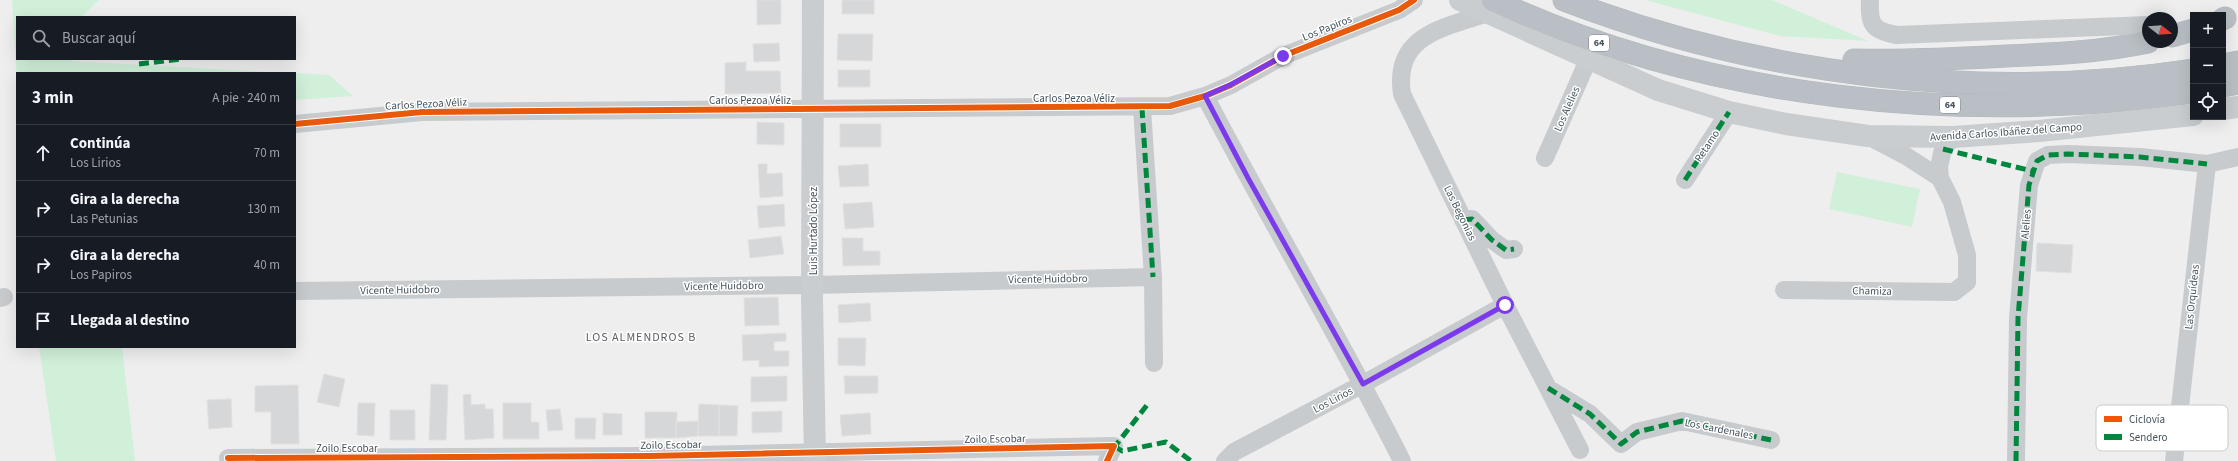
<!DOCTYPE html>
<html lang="es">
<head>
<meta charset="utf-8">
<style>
	:root { --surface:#171b24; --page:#20242c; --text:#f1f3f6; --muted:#9ea1a6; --line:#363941 }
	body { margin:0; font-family:"Source Sans 3",sans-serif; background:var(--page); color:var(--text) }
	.controls { position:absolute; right:12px; top:12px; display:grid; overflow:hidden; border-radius:0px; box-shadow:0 4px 16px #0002 }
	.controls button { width:36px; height:36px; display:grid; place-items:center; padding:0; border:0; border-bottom:1px solid var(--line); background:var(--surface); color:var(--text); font:20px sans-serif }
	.compass { position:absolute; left:2142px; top:12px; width:36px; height:36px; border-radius:50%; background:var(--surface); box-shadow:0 4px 16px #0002; rotate:107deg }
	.stop { position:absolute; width:12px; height:12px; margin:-9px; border:3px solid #7c3aed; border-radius:50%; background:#fff }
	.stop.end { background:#7c3aed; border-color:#fff; box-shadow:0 1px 4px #0008 }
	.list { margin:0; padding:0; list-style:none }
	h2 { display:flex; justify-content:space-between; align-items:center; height:52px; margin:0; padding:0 16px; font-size:17px }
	h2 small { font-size:13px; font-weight:400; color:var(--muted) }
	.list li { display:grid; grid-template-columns:26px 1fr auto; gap:12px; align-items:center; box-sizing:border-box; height:56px; padding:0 16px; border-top:1px solid var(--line) }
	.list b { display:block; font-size:15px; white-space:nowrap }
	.list p { margin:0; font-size:13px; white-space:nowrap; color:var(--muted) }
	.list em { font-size:13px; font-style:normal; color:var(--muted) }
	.icon { flex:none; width:22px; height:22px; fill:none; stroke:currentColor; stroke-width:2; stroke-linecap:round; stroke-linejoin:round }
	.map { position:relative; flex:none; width:2238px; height:461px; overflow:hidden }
	.search { position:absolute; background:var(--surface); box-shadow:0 4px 16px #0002; left:16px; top:16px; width:280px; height:44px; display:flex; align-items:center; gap:10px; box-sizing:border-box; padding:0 14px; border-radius:0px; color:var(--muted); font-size:15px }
	.panel { position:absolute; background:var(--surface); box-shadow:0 4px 16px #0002; left:16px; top:72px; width:280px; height:276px; border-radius:0px }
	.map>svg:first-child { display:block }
	.green { fill:#d0f0d9 }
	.building { fill:#d6d7d9; stroke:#e0e0e1 }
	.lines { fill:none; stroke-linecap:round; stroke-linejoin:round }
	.highway-casing { stroke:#b2b9bf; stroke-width:23 }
	.street { stroke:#c7cbce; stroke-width:18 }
	.secondary { stroke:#c9cdcf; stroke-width:22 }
	.highway { stroke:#b9bfc4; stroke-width:22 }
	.quiet { stroke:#00873e; stroke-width:5; stroke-dasharray:10 5; stroke-linecap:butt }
	.cycleway-casing { stroke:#fff; stroke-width:8 }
	.cycleway { stroke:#e8590c; stroke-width:6 }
	.route { stroke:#7c3aed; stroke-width:5 }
	.labels { text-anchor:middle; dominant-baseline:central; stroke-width:3; stroke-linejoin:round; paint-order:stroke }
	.shield { fill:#fff; stroke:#7c878d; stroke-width:1 }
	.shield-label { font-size:10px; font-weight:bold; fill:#44535c }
	.street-label { font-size:11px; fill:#44535c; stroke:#fff }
	.neighbourhood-label { font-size:12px; letter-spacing:1px; fill:#595e63; stroke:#fff }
	.key { fill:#fff; stroke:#c7cbce; stroke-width:1 }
	.key-label { font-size:11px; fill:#44535c }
</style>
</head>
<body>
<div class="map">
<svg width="2238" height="461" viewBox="0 0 2238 461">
	<rect width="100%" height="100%" fill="#efeeee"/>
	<path class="green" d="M12,0H99L82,17H17V59H72V61L287,73H17V83Z
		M1645,0H1772L1868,41L1780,36Z
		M295,73L329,75L353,96L295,100Z
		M1837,172L1920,189L1912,227L1829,209Z
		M39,347H122L135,461H56Z"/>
	<path class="building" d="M757,0H781V24L757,25Z
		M842,0H874V14H842Z
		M838,34H873L872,61L837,60Z
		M779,43L780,61L754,62L753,44Z
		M746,62V71H780L781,93L725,94V63Z
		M838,70H870V87H838Z
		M757,122L784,123V145L757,144Z
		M840,124H881V147H840Z
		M758,164H767V174L782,173L783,196L760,198Z
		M868,164L869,186L840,187L838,166Z
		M872,202L874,227L845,229L843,204Z
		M784,204L785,226L759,228L757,206Z
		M781,236L784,254L750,258L748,240Z
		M842,238H863V251H880V265L843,266Z
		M2037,243L2073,245L2071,273L2036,271Z
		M778,297L779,325L745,326L744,298Z
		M870,303L871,321L839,323L838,305Z
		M786,333V341L774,342V351H789V366L759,367V360L743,361L742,335Z
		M838,338H866L865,366L838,365Z
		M324,374L345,379L339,407L317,402Z
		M787,376V401L751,402V377Z
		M844,376H878V393L845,394Z
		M431,384L448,385L446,440H429Z
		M298,385L299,444H271V412H255V386Z
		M471,394V405L485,404V409H493L494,438L465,440L463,395Z
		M231,399L232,427L209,429L207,400Z
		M358,403H375L374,436L357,435Z
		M503,403H531V422H539V439H503Z
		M699,404L719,405V436H698Z
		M719,405L738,406L737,436H719Z
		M560,409L563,430L548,431L546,410Z
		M390,410H415V440H390Z
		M782,411V432L752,433V412Z
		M645,412H677L676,438H645Z
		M603,413L622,414V435H603Z
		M870,413L871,434L842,436L840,415Z
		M575,418H596L595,439H575Z
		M698,421V436L676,438V422Z"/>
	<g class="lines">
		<g class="highway-casing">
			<path id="highway" d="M1493,0C1707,100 1961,125 2193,92
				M1564,0C1763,76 1982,102 2193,70
				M2223,19L2225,18
				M2172,36L2193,30
				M1854,60C1905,61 1955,59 2006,56C2054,54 2101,52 2148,42
				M2223,65L2238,62
				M2223,86L2238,83"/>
		</g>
		<path class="street" d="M1870,0C1869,24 1872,31 1897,35L2148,25
			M1488,13C1443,28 1393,35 1402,94L1505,305L1580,450
			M1205,96C1269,219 1340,338 1402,461
			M1142,108L1153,277L1154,363
			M295,124L422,112L1170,106L1205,96L1231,85L1283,56L1399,10L1414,0
			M1868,136L1906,156L1940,178
			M1545,158L1588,60
			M1685,180L1729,112
			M1463,220L1472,219L1492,240L1506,250L1514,249
			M1784,290L1954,292L1967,282V255L1952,202L1940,178L1939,167L1943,149L1953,137
			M295,291L813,285L1153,277
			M0,298L4,297
			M1549,389L1590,414L1621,444L1637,432L1682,421L1771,440
			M228,458L651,456L1114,446L1107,461
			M1225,461L1234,452L1363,384L1505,305
			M2016,461L2018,318L2029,185L2037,161L2048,155L2068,154L2140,157L2207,164
			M2174,461L2207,164L2238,157"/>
		<path class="secondary" d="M813,0L812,298L815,461
			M1460,0L1658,90L1729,112L1786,124L1868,136L1953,137L2039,131L2193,115
			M2223,109L2238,107"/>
		<use href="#highway" class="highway"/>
		<path class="quiet" d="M139,64L182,59
			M1142,108L1153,277
			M1943,149L2032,171
			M1685,180L1729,112
			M1463,220L1472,219L1492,240L1506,250L1514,249
			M1548,388L1590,414L1621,444L1637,432L1682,421L1771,440
			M1114,446L1122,451L1166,442L1191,461
			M1113,449L1147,405
			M2016,461L2018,318L2029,185L2037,161L2048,155L2068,154L2140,157L2207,164"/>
		<g class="cycleway-casing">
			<path id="cycleway" d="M295,124L422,112L1170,106L1205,96L1231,85L1283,56L1399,10L1414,0
				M228,458L651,456L1114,446L1107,461"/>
		</g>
		<use href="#cycleway" class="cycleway"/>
	</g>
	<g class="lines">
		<path class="route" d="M1283,56L1230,85L1205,96L1248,178L1363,384L1505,305"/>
	</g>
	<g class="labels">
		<g class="shield">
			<rect x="1589" y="35" width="20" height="16" rx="3"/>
			<rect x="1940" y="97" width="20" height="16" rx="3"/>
		</g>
		<g class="shield-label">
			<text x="1599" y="43">64</text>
			<text x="1950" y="105">64</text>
		</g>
		<g class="street-label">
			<text transform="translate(1327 28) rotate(-22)">Los Papiros</text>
			<text x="1074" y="98">Carlos Pezoa Véliz</text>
			<text x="750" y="100">Carlos Pezoa Véliz</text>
			<text transform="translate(426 104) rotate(-3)">Carlos Pezoa Véliz</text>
			<text transform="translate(1567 109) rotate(-66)">Los Alelies</text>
			<text transform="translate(2006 132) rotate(-4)">Avenida Carlos Ibáñez del Campo</text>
			<text transform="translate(1707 146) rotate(-57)">Retamo</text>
			<text transform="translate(1460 213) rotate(64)">Las Begonias</text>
			<text transform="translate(2026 224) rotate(-85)">Alelies</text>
			<text transform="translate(813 231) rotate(-90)">Luis Hurtado López</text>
			<text transform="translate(1048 279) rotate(-1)">Vicente Huidobro</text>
			<text transform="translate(724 286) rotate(-1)">Vicente Huidobro</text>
			<text transform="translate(400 290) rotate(-1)">Vicente Huidobro</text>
			<text transform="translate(1872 291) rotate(1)">Chamiza</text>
			<text transform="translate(2192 297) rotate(-84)">Las Orquídeas</text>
			<text transform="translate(1333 400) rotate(-28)">Los Lirios</text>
			<text transform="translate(1719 429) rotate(11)">Los Cardenales</text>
			<text transform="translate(995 439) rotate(-1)">Zoilo Escobar</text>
			<text transform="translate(671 445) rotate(-1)">Zoilo Escobar</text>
			<text x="347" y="448">Zoilo Escobar</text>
		</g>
		<g class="neighbourhood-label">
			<text x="641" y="337">LOS ALMENDROS B</text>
		</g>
	</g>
	<rect x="2096" y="405" width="132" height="46" rx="6" class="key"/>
	<rect x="2104" y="416" width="18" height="6" fill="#e8590c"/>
	<rect x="2104" y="434" width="18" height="6" fill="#00873e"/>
	<g class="key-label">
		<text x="2129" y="423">Ciclovía</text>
		<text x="2129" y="441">Sendero</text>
	</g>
</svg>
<div class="controls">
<button>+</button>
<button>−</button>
<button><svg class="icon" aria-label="locate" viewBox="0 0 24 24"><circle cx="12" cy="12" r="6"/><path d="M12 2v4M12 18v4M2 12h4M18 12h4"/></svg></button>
</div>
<svg class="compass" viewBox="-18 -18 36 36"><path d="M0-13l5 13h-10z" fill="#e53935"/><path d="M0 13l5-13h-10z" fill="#9ea1a6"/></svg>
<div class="stop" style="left:1505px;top:305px"></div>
<div class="stop end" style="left:1283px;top:56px"></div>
<div class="search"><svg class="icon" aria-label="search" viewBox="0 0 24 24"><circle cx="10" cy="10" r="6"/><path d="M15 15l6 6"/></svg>Buscar aquí</div>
<section class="panel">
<h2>3 min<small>A pie · 240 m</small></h2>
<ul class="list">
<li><svg class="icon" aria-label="ahead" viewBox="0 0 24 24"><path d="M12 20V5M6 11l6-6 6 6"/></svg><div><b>Continúa</b><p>Los Lirios</p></div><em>70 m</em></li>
<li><svg class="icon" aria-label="right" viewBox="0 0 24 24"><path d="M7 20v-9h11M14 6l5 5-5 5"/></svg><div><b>Gira a la derecha</b><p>Las Petunias</p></div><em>130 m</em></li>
<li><svg class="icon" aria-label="right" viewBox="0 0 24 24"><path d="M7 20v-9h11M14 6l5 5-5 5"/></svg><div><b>Gira a la derecha</b><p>Los Papiros</p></div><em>40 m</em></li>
<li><svg class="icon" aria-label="arrive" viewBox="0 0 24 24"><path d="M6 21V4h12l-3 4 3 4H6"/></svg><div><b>Llegada al destino</b></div></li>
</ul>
</section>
</div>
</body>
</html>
